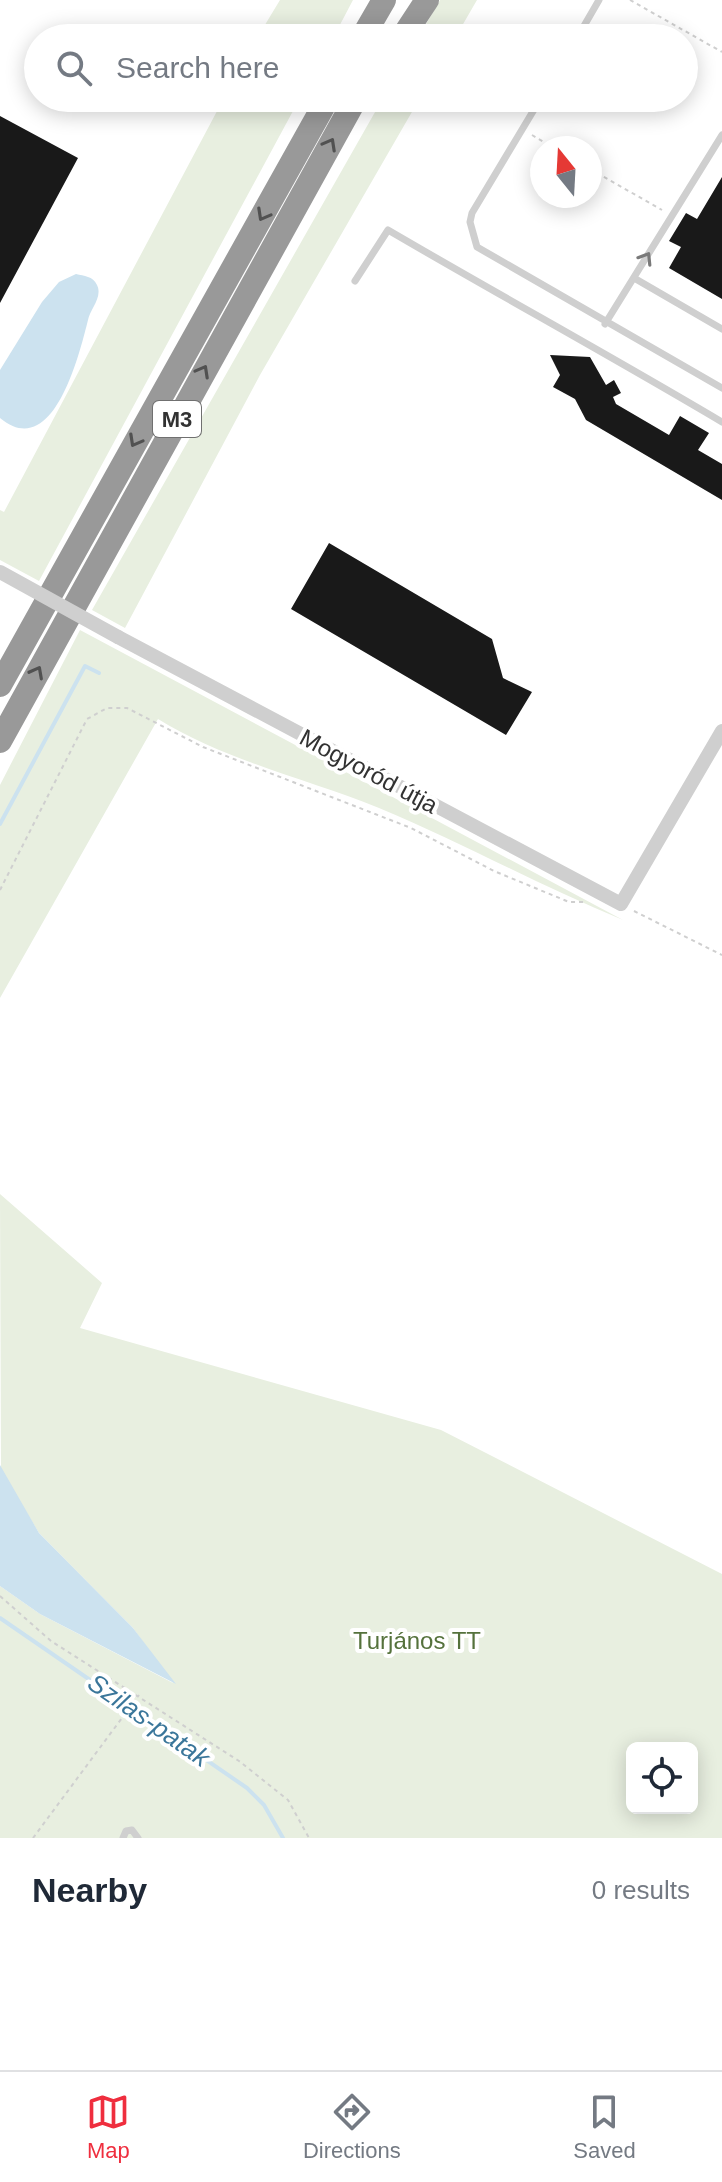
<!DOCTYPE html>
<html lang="en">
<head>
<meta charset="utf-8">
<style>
	:root { --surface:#fff; --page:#f6f6f7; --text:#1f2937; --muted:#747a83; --line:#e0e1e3; --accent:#ef2e3e }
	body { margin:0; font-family:Helvetica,sans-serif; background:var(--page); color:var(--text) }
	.controls { position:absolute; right:24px; bottom:24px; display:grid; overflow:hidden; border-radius:12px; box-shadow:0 4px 20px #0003 }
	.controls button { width:72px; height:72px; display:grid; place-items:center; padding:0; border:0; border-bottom:2px solid var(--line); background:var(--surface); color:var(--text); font:40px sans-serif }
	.compass { position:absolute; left:530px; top:136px; width:72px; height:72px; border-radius:50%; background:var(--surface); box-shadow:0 4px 20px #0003; rotate:342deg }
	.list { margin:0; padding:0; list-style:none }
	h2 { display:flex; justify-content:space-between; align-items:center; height:104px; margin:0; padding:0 32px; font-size:34px }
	h2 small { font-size:26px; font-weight:400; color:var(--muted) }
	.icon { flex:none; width:44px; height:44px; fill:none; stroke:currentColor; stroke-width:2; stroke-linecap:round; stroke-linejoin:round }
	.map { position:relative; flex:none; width:722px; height:1838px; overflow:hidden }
	.search { position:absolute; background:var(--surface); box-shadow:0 4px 20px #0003; left:24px; right:24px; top:24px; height:88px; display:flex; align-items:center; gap:20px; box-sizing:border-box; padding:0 28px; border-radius:44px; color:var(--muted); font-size:30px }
	.sheet { height:232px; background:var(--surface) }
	nav { display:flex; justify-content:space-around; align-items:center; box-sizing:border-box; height:112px; border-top:2px solid var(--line); background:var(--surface); font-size:22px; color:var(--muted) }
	nav a { display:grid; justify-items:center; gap:4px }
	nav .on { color:var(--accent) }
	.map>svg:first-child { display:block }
	.green { fill:#e8efe0; fill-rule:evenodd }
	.water { fill:#cce2ef }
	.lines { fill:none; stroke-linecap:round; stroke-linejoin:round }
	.stream { stroke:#cce2ef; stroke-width:4 }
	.building { fill:#191919 }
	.path { stroke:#cfcfcf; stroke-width:2; stroke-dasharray:4 4; stroke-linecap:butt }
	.service { stroke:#cfcfcf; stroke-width:7 }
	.minor { stroke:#cfcfcf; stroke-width:14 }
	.motorway { stroke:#999; stroke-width:24 }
	.minor-bridge { stroke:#cfcfcf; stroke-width:14 }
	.oneway { stroke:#515151 }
	.oneway2 { stroke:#797979 }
	.labels { text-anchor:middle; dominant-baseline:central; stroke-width:8; stroke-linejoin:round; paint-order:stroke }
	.shield { fill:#fff; stroke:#707070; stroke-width:2 }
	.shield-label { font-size:22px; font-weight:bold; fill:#323232 }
	.street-label { font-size:24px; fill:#323232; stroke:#fff }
	.park-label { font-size:24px; fill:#55723c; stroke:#fff }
	.water-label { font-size:26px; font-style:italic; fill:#3a769a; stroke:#fff }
</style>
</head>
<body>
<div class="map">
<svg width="722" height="1838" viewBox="0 0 722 1838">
	<rect width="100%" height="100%" fill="#fff"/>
	<path class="green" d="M280,0H353L333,38H257Z
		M440,0H477L455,38H418Z
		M224,98H300L39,581L0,560V510L4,512Z
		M383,98H420L260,375L125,628L92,610Z
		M80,630L623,920C540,886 461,842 379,808C307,779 224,760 158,719L0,998V785Z
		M0,1194L102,1283L80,1328L441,1430L722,1574V1838H0V1586L40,1614L173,1683L133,1628L39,1533L1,1470ZM632,1748H692V1808H632Z"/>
	<path class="water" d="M76,274C84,276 93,276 97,285C103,297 90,309 88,320C79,356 53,462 0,418V370L42,302L59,282Z
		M0,1465L39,1533L133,1628L176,1684L40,1614L0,1586Z"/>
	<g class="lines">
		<path class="stream" d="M0,824L85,666L99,673
			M0,1618L247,1788L264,1805L283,1838"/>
	</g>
	<path class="building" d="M0,116L78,158L0,303Z
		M722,177V299L669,268L681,247L669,241L686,213L697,219Z
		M550,355L590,357L606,385L614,380L621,393L613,397L616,404L669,435L680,416L709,433L698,450L722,464V500L586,420L575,399L553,387L560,375Z
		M329,543L492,639L503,678L532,692L506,735L291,609Z"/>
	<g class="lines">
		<path class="path" d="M630,0L722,52
			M532,135L554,148
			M590,169L662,210
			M0,890L87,719L107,708H127L203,747L411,828L494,871L569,902H585
			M634,911L722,955
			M0,1596L51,1641L239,1761L288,1800L309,1838
			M33,1838L139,1695"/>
		<path class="service" d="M577,38L599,0
			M541,98L472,213L470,222L477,247L722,388
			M634,278L722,329
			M355,281L388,230C499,295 611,356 722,422
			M605,324L722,135
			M123,1838L126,1831L132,1830L138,1838"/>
		<path class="minor" d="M118,637L621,904L722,731"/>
		<path class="motorway" d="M362,38L384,0
			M402,38L427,0
			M0,685L328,98
			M0,741L356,98"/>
		<path class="minor-bridge" d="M0,572L118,637"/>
	</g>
	<defs><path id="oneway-chevron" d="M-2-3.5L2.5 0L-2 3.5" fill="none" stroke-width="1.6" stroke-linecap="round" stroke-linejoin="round" transform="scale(2)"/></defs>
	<g class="oneway">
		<use href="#oneway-chevron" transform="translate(330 144) rotate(-61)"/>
		<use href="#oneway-chevron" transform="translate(263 215) rotate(119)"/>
		<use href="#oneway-chevron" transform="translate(203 371) rotate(-61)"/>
		<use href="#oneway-chevron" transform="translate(135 441) rotate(119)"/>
		<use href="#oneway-chevron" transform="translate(37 672) rotate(-62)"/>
	</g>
	<use class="oneway2" href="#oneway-chevron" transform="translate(646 258) rotate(-58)"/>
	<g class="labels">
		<rect class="shield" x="153" y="401" width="48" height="36" rx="6"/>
		<g class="shield-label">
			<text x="177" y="419">M3</text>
		</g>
		<g class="street-label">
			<text transform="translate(369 771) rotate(28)">Mogyoród útja</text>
		</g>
		<g class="park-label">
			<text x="417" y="1640">Turjános TT</text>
		</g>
		<g class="water-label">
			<text transform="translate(149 1720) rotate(35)">Szilas-patak</text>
		</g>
	</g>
</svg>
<div class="controls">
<button><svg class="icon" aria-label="locate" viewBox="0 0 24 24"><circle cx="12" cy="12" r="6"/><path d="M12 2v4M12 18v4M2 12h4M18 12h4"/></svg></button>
</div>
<svg class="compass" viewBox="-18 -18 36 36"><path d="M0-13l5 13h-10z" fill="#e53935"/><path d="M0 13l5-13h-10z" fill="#747a83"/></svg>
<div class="search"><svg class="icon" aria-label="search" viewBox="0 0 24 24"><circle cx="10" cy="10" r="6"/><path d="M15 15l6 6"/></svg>Search here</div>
</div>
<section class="sheet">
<h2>Nearby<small>0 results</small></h2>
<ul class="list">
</ul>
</section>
<nav>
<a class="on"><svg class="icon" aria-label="map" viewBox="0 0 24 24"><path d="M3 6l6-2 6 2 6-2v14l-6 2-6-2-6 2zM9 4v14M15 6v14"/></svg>Map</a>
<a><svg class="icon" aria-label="directions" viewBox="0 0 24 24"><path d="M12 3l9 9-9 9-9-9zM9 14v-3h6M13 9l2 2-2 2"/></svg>Directions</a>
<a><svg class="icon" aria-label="saved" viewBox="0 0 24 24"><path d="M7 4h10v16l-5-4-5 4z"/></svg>Saved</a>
</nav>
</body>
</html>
